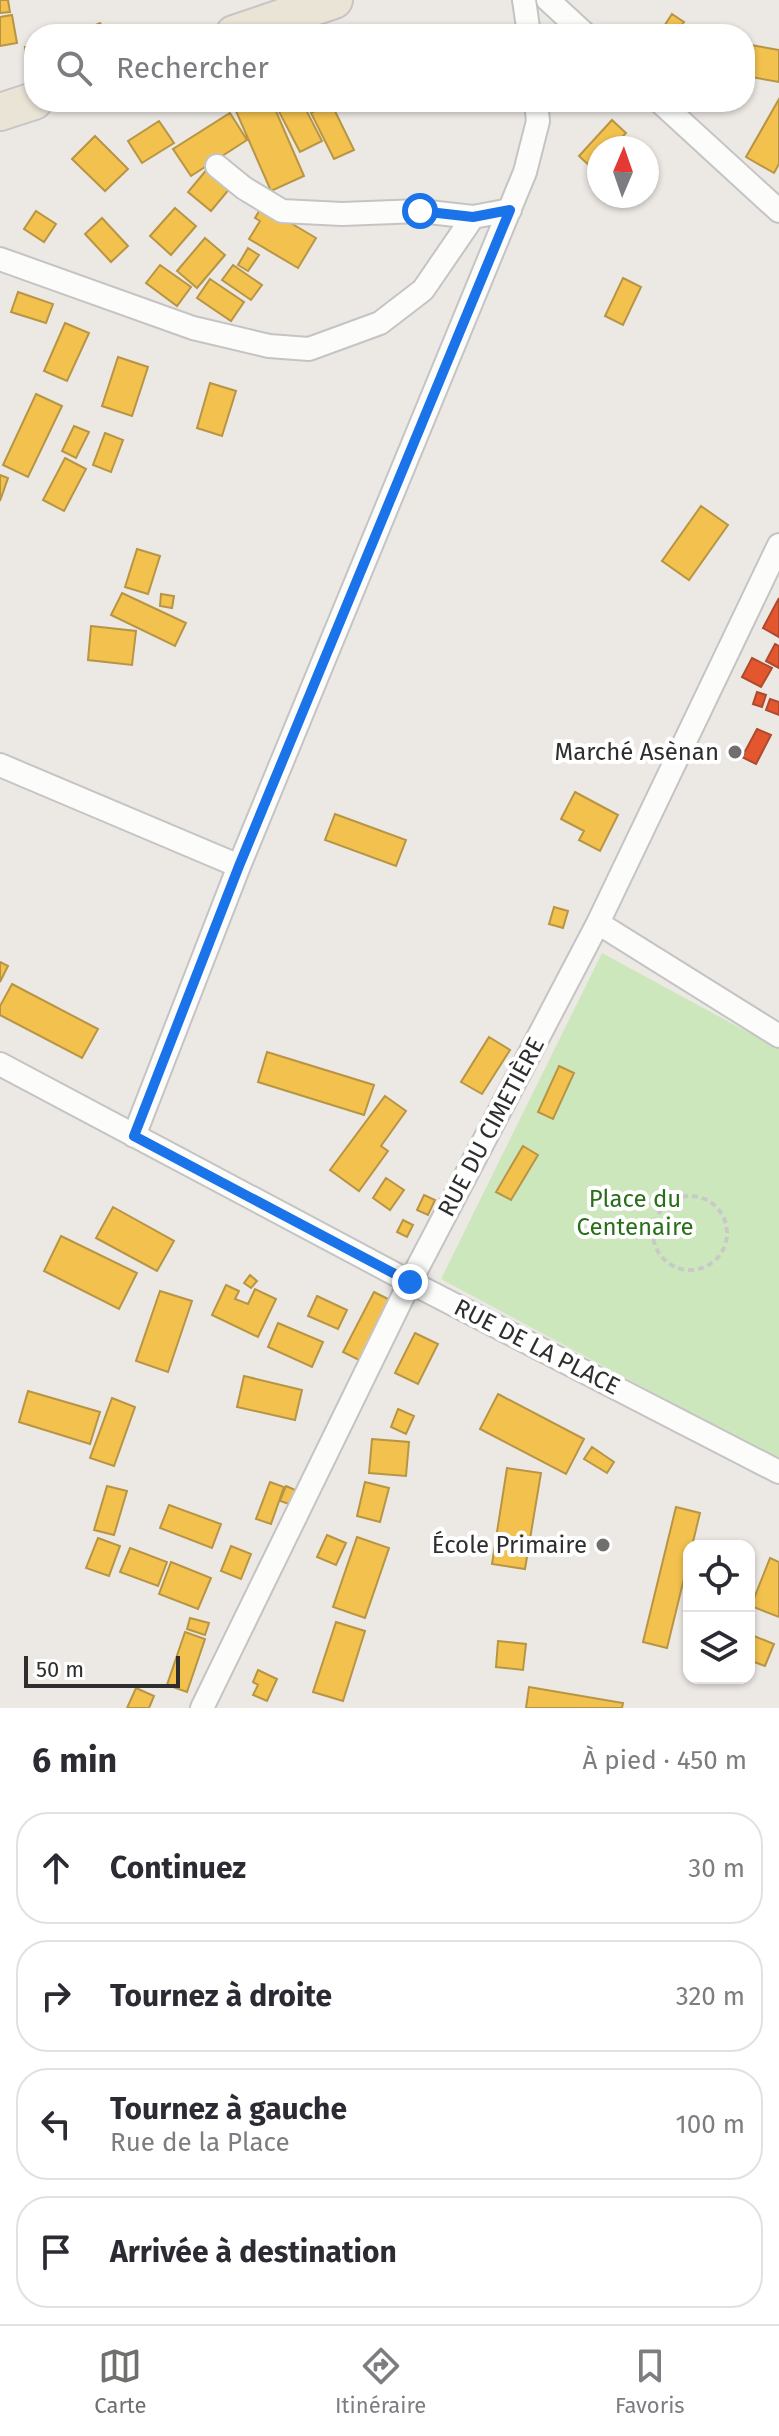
<!DOCTYPE html>
<html lang="fr">
<head>
<meta charset="utf-8">
<style>
	:root { --surface:#fff; --page:#f7f7f7; --text:#2b2b33; --muted:#7c7c81; --line:#e1e1e2; --accent:#706f6e }
	body { margin:0; font-family:"Fira Sans",sans-serif; background:var(--page); color:var(--text) }
	.controls { position:absolute; right:24px; bottom:24px; display:grid; overflow:hidden; border-radius:16px; box-shadow:0 2px 6px #0004 }
	.controls button { width:72px; height:72px; display:grid; place-items:center; padding:0; border:0; border-bottom:2px solid var(--line); background:var(--surface); color:var(--text); font:40px sans-serif }
	.compass { position:absolute; left:587px; top:136px; width:72px; height:72px; border-radius:50%; background:var(--surface); box-shadow:0 2px 6px #0004; rotate:2deg }
	.scale { position:absolute; left:24px; bottom:20px; width:156px; box-sizing:border-box; padding-left:8px; border:4px solid #2e2e2e; border-top:0; font-size:22px; line-height:28px; white-space:nowrap; color:#2e2e2e; -webkit-text-stroke:6px #fff; paint-order:stroke }
	.stop { position:absolute; width:24px; height:24px; margin:-18px; border:6px solid #1a73e8; border-radius:50%; background:#fff }
	.stop.end { background:#1a73e8; border-color:#fff; box-shadow:0 2px 8px #0008 }
	.list { margin:0; padding:0; list-style:none }
	h2 { display:flex; justify-content:space-between; align-items:center; height:104px; margin:0; padding:0 32px; font-size:34px }
	h2 small { font-size:26px; font-weight:400; color:var(--muted) }
	.list li { display:grid; grid-template-columns:52px 1fr auto; gap:24px; align-items:center; box-sizing:border-box; height:112px; margin:0 16px 16px; padding:0 16px; border:2px solid var(--line); border-radius:32px }
	.list b { display:block; font-size:30px; white-space:nowrap }
	.list p { margin:0; font-size:26px; white-space:nowrap; color:var(--muted) }
	.list em { font-size:26px; font-style:normal; color:var(--muted) }
	.icon { flex:none; width:44px; height:44px; fill:none; stroke:currentColor; stroke-width:2; stroke-linecap:round; stroke-linejoin:round }
	.map { position:relative; flex:none; width:779px; height:1708px; overflow:hidden }
	.search { position:absolute; background:var(--surface); box-shadow:0 2px 6px #0004; left:24px; right:24px; top:24px; height:88px; display:flex; align-items:center; gap:20px; box-sizing:border-box; padding:0 28px; border-radius:32px; color:var(--muted); font-size:30px }
	.sheet { height:616px; background:var(--surface) }
	nav { display:flex; justify-content:space-around; align-items:center; box-sizing:border-box; height:112px; border-top:2px solid var(--line); background:var(--surface); font-size:22px; color:var(--muted) }
	nav a { display:grid; justify-items:center; gap:4px }
	nav .on { color:var(--accent) }
	.map>svg:first-child { display:block }
	.green { fill:#cde7bd }
	.homes { fill:#f2c14e; stroke:#b79544; stroke-width:2 }
	.shops { fill:#e4572e; stroke:#ad4b2e; stroke-width:2 }
	.lines { fill:none; stroke-linecap:round; stroke-linejoin:round }
	.minor-casing { stroke:#c5c4c5; stroke-width:26 }
	.primary-casing { stroke:#c6c5c4; stroke-width:40 }
	.path { stroke:#c9c9c8; stroke-width:4; stroke-dasharray:6 4; stroke-linecap:butt }
	.minor { stroke:#fcfcfb; stroke-width:22 }
	.primary { stroke:#e9e4d6; stroke-width:36 }
	.route { stroke:#1a73e8; stroke-width:10 }
	.poi-dot { fill:#706f6e; stroke:#fff; stroke-width:3 }
	.labels { text-anchor:middle; dominant-baseline:central; stroke-width:8; stroke-linejoin:round; paint-order:stroke }
	.poi-label { font-size:24px; fill:#2e2e2e; stroke:#fff; text-anchor:end }
	.street-label { font-size:24px; fill:#2e2e2e; stroke:#fff }
	.park-label { font-size:24px; fill:#296f1a; stroke:#fff }
</style>
</head>
<body>
<div class="map">
<svg width="779" height="1708" viewBox="0 0 779 1708">
	<rect width="100%" height="100%" fill="#ece8e4"/>
	<path class="green" d="M602,953L779,1049V1460L441,1279Z"/>
	<path class="homes" d="M0,0H8L10,12L0,13Z
		M672,14L684,22L675,34H659Z
		M12,15L17,43L0,46V17Z
		M100,23L106,33L75,34Z
		M745,44L779,50V82L745,76Z
		M25,47H34V64H26Z
		M779,99V164L774,173L746,157Z
		M232,102H272L304,176L271,191Z
		M274,102H302L322,141L300,152Z
		M331,103L354,150L334,159L311,113Z
		M230,113L247,140L191,176L173,149Z
		M612,120L626,133L612,148H599V162L593,169L579,156Z
		M159,121L174,143L142,163L128,141Z
		M95,136L128,169L105,191L72,159Z
		M208,168L231,187L211,211L188,192Z
		M262,206L316,238L298,268L249,239L260,221L255,218Z
		M175,208L196,226L171,255L150,236Z
		M36,211L56,224L44,242L24,229Z
		M102,218L128,246L111,262L85,234Z
		M205,238L225,255L197,288L177,271Z
		M248,248L259,255L248,271L238,265Z
		M160,265L191,287L177,306L146,283Z
		M233,265L262,285L251,300L222,280Z
		M623,278L641,287L623,325L605,316Z
		M210,279L244,302L231,321L197,298Z
		M18,292L53,304L46,323L11,312Z
		M65,323L89,333L67,381L44,371Z
		M118,357L148,367L132,416L102,406Z
		M210,383L236,391L222,436L197,428Z
		M36,394L62,406L28,477L3,465Z
		M74,426L89,432L76,458L62,451Z
		M105,433L123,440L111,472L93,465Z
		M65,458L86,469L64,511L43,500Z
		M0,475L8,478L0,501Z
		M701,506L728,525L689,580L662,561Z
		M137,549L160,556L148,594L125,587Z
		M122,593L186,623L175,646L111,615Z
		M161,594L174,596L172,608L160,606Z
		M91,626L136,631L132,665L88,660Z
		M575,792L618,815L600,851L579,840L584,831L561,819Z
		M335,814L406,840L396,866L325,840Z
		M554,907L568,911L563,928L549,924Z
		M0,962L8,966L0,982Z
		M12,984L98,1029L82,1058L0,1015V1006Z
		M489,1037L510,1050L482,1094L461,1082Z
		M267,1052L374,1085L364,1115L258,1082Z
		M559,1066L574,1073L553,1119L538,1112Z
		M385,1096L406,1111L381,1146L388,1151L359,1191L330,1170Z
		M523,1146L538,1155L511,1200L496,1192Z
		M386,1178L404,1190L390,1210L373,1198Z
		M424,1195L435,1200L428,1215L417,1210Z
		M113,1207L174,1241L157,1271L96,1238Z
		M403,1220L413,1225L407,1237L397,1232Z
		M61,1236L137,1273L119,1309L44,1271Z
		M250,1275L257,1281L251,1288L244,1283Z
		M226,1285L239,1291L235,1299L248,1304L255,1289L276,1299L258,1337L212,1315Z
		M160,1291L192,1301L168,1372L136,1361Z
		M374,1292L396,1303L365,1363L343,1352Z
		M317,1296L347,1310L338,1329L308,1316Z
		M278,1323L323,1342L312,1367L268,1347Z
		M415,1333L438,1344L418,1384L395,1373Z
		M244,1376L302,1390L295,1420L237,1407Z
		M28,1391L100,1412L90,1444L19,1422Z
		M498,1394L584,1439L566,1474L480,1429Z
		M112,1398L135,1407L114,1466L90,1458Z
		M398,1409L414,1416L406,1434L391,1427Z
		M372,1439L409,1442L406,1476L369,1473Z
		M592,1447L614,1462L607,1473L584,1459Z
		M507,1468L541,1473L525,1569L492,1564Z
		M270,1482L284,1487L271,1524L256,1519Z
		M365,1482L389,1488L380,1522L357,1516Z
		M107,1486L127,1491L114,1535L94,1530Z
		M286,1486L300,1492L295,1506L280,1501Z
		M169,1505L221,1524L212,1548L160,1528Z
		M676,1507L700,1513L692,1546H689V1558L667,1648L643,1642Z
		M327,1535L346,1543L336,1565L317,1557Z
		M357,1537L389,1548L365,1618L333,1607Z
		M98,1538L120,1546L109,1576L86,1568Z
		M231,1546L251,1554L241,1579L221,1571Z
		M130,1548L167,1562L158,1586L120,1572Z
		M770,1558L779,1562V1617L751,1606Z
		M171,1562L211,1578L198,1609L159,1594Z
		M190,1618L209,1623L205,1635L187,1629Z
		M336,1622L365,1631L343,1701L313,1692Z
		M185,1632L205,1639L187,1692L167,1685Z
		M749,1634L774,1644L765,1666L749,1660Z
		M498,1641L526,1644L523,1670L496,1667Z
		M258,1670L277,1679L267,1701L253,1695L258,1685L253,1682Z
		M529,1687L623,1703L622,1708H526Z
		M136,1688L154,1696L149,1708H127Z"/>
	<path class="shops" d="M779,598V637L763,628Z
		M775,644L779,646V668L766,661Z
		M752,658L772,668L761,687L742,677Z
		M757,692L766,695L762,707L753,704Z
		M770,699L779,702V715L766,710Z
		M757,729L771,735L756,764L742,757Z"/>
	<g class="lines">
		<g class="minor-casing">
			<path id="minor" d="M524,0L529,34
				M548,0L585,34
				M660,102L779,211
				M217,166L244,188L282,211L342,214L420,211L473,217L510,210
				M0,259L193,328L269,346L309,349L380,323L423,290L473,217
				M0,765L239,866
				M598,923L779,1036
				M0,1064L410,1282L779,1472
				M134,1136L239,866L525,172L538,121L536,102
				M202,1708L410,1282L598,923L779,545"/>
		</g>
		<g class="primary-casing">
			<path id="primary" d="M234,34L334,0
				M0,112L34,101"/>
		</g>
		<path class="path" d="M653 1233a37 37 0 1 1 74 0a37 37 0 1 1-74 0Z"/>
		<use href="#minor" class="minor"/>
		<use href="#primary" class="primary"/>
	</g>
	<g class="lines">
		<path class="route" d="M410,1282L134,1136L239,866L510,210L473,217L420,211"/>
	</g>
	<g class="poi-dot">
		<circle cx="735" cy="752" r="8"/>
		<circle cx="603" cy="1545" r="8"/>
	</g>
	<g class="labels">
		<g class="poi-label">
			<text x="719" y="752">Marché Asènan</text>
			<text x="587" y="1545">École Primaire</text>
		</g>
		<g class="street-label">
			<text transform="translate(491 1127) rotate(-62)">RUE DU CIMETIÈRE</text>
			<text transform="translate(537 1347) rotate(27)">RUE DE LA PLACE</text>
		</g>
		<g class="park-label">
			<text x="635" y="1199">Place du<tspan x="635" dy="28">Centenaire</tspan></text>
		</g>
	</g>
</svg>
<div class="controls">
<button><svg class="icon" aria-label="locate" viewBox="0 0 24 24"><circle cx="12" cy="12" r="6"/><path d="M12 2v4M12 18v4M2 12h4M18 12h4"/></svg></button>
<button><svg class="icon" aria-label="layers" viewBox="0 0 24 24"><path d="M12 4l9 5-9 5-9-5zM3 14l9 5 9-5"/></svg></button>
</div>
<svg class="compass" viewBox="-18 -18 36 36"><path d="M0-13l5 13h-10z" fill="#e53935"/><path d="M0 13l5-13h-10z" fill="#7c7c81"/></svg>
<div class="scale">50 m</div>
<div class="stop" style="left:420px;top:211px"></div>
<div class="stop end" style="left:410px;top:1282px"></div>
<div class="search"><svg class="icon" aria-label="search" viewBox="0 0 24 24"><circle cx="10" cy="10" r="6"/><path d="M15 15l6 6"/></svg>Rechercher</div>
</div>
<section class="sheet">
<h2>6 min<small>À pied · 450 m</small></h2>
<ul class="list">
<li><svg class="icon" aria-label="ahead" viewBox="0 0 24 24"><path d="M12 20V5M6 11l6-6 6 6"/></svg><div><b>Continuez</b></div><em>30 m</em></li>
<li><svg class="icon" aria-label="right" viewBox="0 0 24 24"><path d="M7 20v-9h11M14 6l5 5-5 5"/></svg><div><b>Tournez à droite</b></div><em>320 m</em></li>
<li><svg class="icon" aria-label="left" viewBox="0 0 24 24"><path d="M17 20v-9H6M10 6l-5 5 5 5"/></svg><div><b>Tournez à gauche</b><p>Rue de la Place</p></div><em>100 m</em></li>
<li><svg class="icon" aria-label="arrive" viewBox="0 0 24 24"><path d="M6 21V4h12l-3 4 3 4H6"/></svg><div><b>Arrivée à destination</b></div></li>
</ul>
</section>
<nav>
<a class="on"><svg class="icon" aria-label="map" viewBox="0 0 24 24"><path d="M3 6l6-2 6 2 6-2v14l-6 2-6-2-6 2zM9 4v14M15 6v14"/></svg>Carte</a>
<a><svg class="icon" aria-label="directions" viewBox="0 0 24 24"><path d="M12 3l9 9-9 9-9-9zM9 14v-3h6M13 9l2 2-2 2"/></svg>Itinéraire</a>
<a><svg class="icon" aria-label="saved" viewBox="0 0 24 24"><path d="M7 4h10v16l-5-4-5 4z"/></svg>Favoris</a>
</nav>
</body>
</html>
